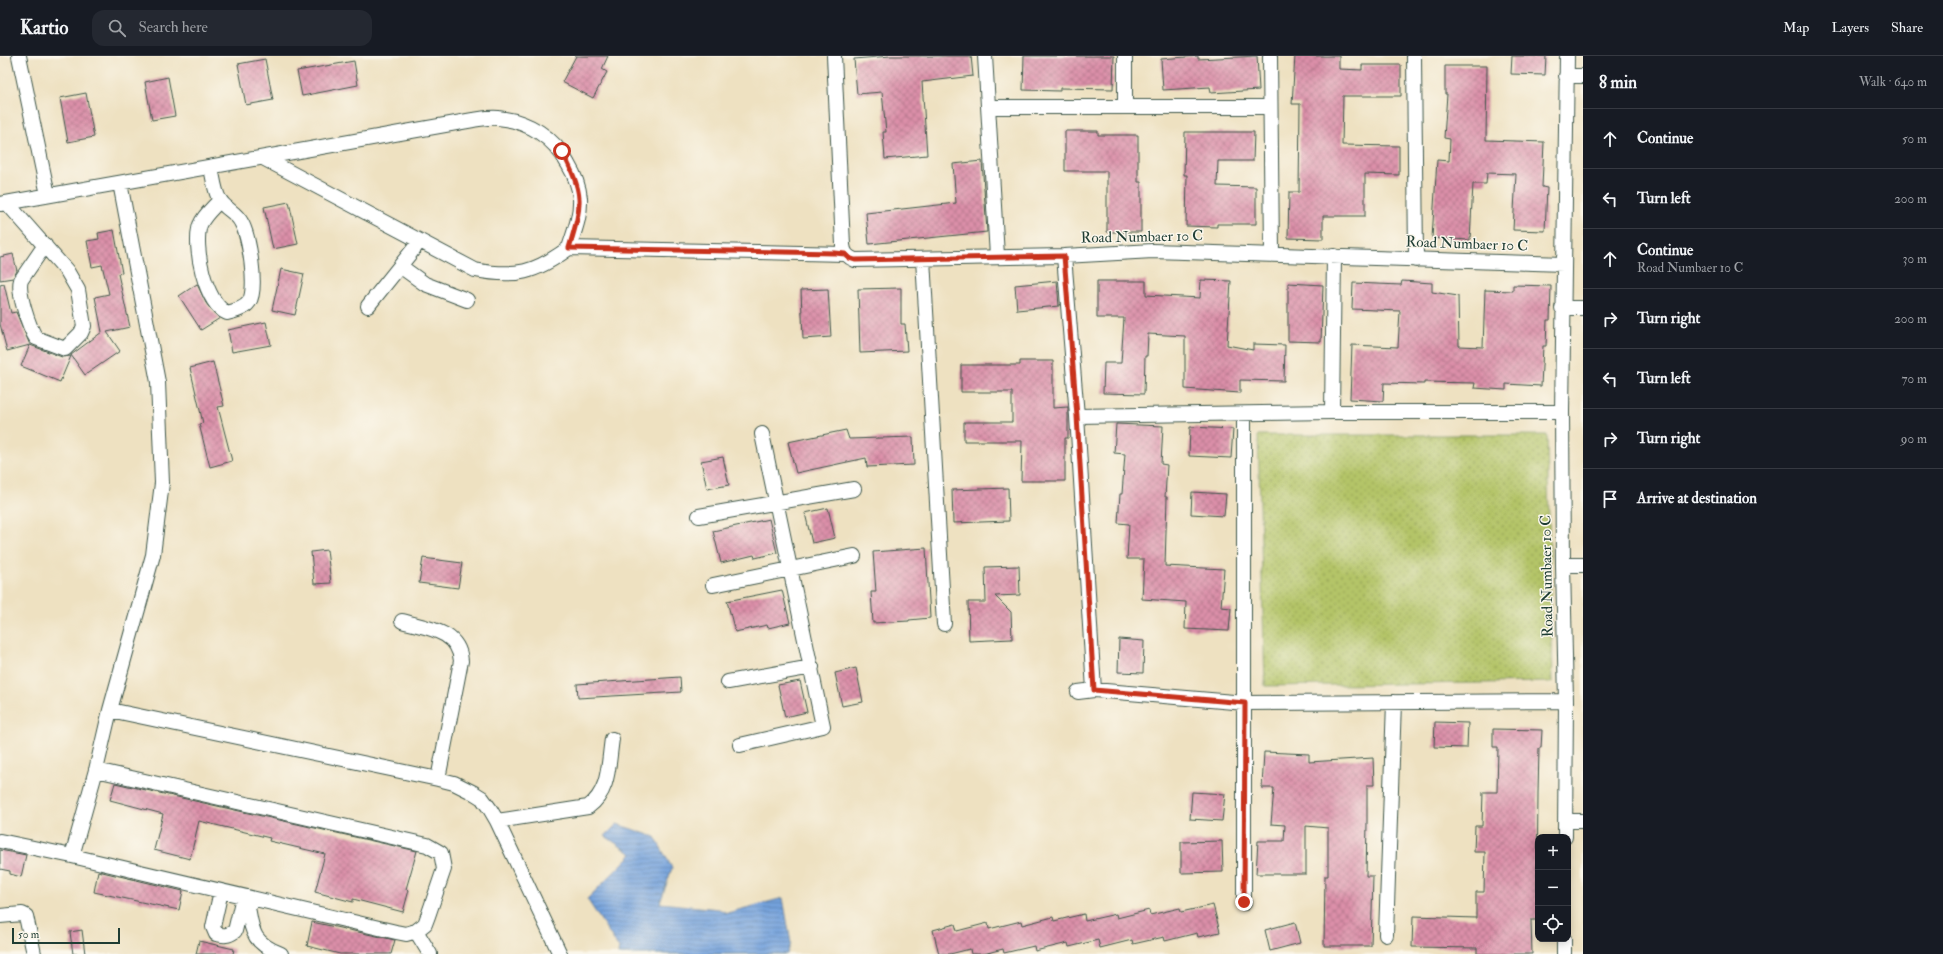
<!DOCTYPE html>
<html lang="en">
<head>
<meta charset="utf-8">
<style>
	:root { --surface:#171b24; --page:#242831; --text:#f1f3f6; --muted:#9ea1a6; --line:#363941 }
	body { margin:0; font-family:"IM FELL Double Pica",serif; background:var(--page); color:var(--text) }
	.controls { position:absolute; right:12px; bottom:12px; display:grid; overflow:hidden; border-radius:8px; box-shadow:0 2px 10px #0003 }
	.controls button { width:36px; height:36px; display:grid; place-items:center; padding:0; border:0; border-bottom:1px solid var(--line); background:var(--surface); color:var(--text); font:20px sans-serif }
	.scale { position:absolute; left:12px; bottom:10px; width:108px; box-sizing:border-box; padding-left:4px; border:2px solid #1f3d34; border-top:0; font-size:11px; line-height:14px; white-space:nowrap; color:#1f3d34; -webkit-text-stroke:3px #fbf7ec; paint-order:stroke }
	.stop { position:absolute; width:12px; height:12px; margin:-9px; border:3px solid #c8321e; border-radius:50%; background:#fff }
	.stop.end { background:#c8321e; border-color:#fff; box-shadow:0 1px 4px #0008 }
	.list { margin:0; padding:0; list-style:none }
	h2 { display:flex; justify-content:space-between; align-items:center; height:52px; margin:0; padding:0 16px; font-size:17px }
	h2 small { font-size:13px; font-weight:400; color:var(--muted) }
	.list li { display:grid; grid-template-columns:26px 1fr auto; gap:12px; align-items:center; box-sizing:border-box; height:60px; padding:0 16px; border-top:1px solid var(--line) }
	.list b { display:block; font-size:15px; white-space:nowrap }
	.list p { margin:0; font-size:13px; white-space:nowrap; color:var(--muted) }
	.list em { font-size:13px; font-style:normal; color:var(--muted) }
	.icon { flex:none; width:22px; height:22px; fill:none; stroke:currentColor; stroke-width:2; stroke-linecap:round; stroke-linejoin:round }
	.map { position:relative; flex:none; width:1583px; height:898px; overflow:hidden }
	header { display:flex; align-items:center; gap:24px; box-sizing:border-box; height:56px; padding:0 20px; background:var(--surface); border-bottom:1px solid var(--line) }
	header strong { font-size:19px }
	nav { display:flex; gap:22px; margin-inline-start:auto; font-size:14px }
	.search { width:280px; height:36px; background:var(--page); display:flex; align-items:center; gap:10px; box-sizing:border-box; padding:0 14px; border-radius:12px; color:var(--muted); font-size:15px }
	main { display:flex }
	aside { flex:1; background:var(--surface) }
	.map>svg:first-child { display:block }
	.park { fill:url(#park-dots); stroke:#6a804e }
	.water { fill:url(#water-rules); stroke:#496f88 }
	.building { fill:url(#building-cross-hatch) }
	.lines { fill:none; stroke-linecap:round; stroke-linejoin:round }
	.minor-casing { stroke:#3e5649; stroke-width:16 }
	.minor { stroke:#fff; stroke-width:14 }
	.route { stroke:#c8321e; stroke-width:5 }
	.labels { text-anchor:middle; dominant-baseline:central; stroke-width:3; stroke-linejoin:round; paint-order:stroke }
	.street-label { font-size:15px; fill:#1f3d34; stroke:#fbf7ec }
</style>
</head>
<body>
<header>
<strong>Kartio</strong>
<div class="search"><svg class="icon" aria-label="search" viewBox="0 0 24 24"><circle cx="10" cy="10" r="6"/><path d="M15 15l6 6"/></svg>Search here</div>
<nav><a>Map</a><a>Layers</a><a>Share</a></nav>
</header>
<main>
<div class="map">
<svg width="1583" height="898" viewBox="0 0 1583 898">
	<defs>
		<pattern id="park-dots" width="8" height="8" patternUnits="userSpaceOnUse"><rect width="8" height="8" fill="#b4c467"/><path d="M2 2h.1M6 6h.1" fill="none" stroke="#92a056" stroke-width="1.8" stroke-linecap="round"/></pattern>
		<pattern id="water-rules" width="6" height="5" patternUnits="userSpaceOnUse"><rect width="6" height="5" fill="#73a1dc"/><path d="M0 2.5h6" fill="none" stroke="#5e84b3"/></pattern>
		<pattern id="building-cross-hatch" width="8" height="8" patternUnits="userSpaceOnUse"><rect width="8" height="8" fill="#db8fa9"/><path d="M0 0l8 8M0 8l8-8" fill="none" stroke="#b1768a"/></pattern>
	</defs>
	<rect width="100%" height="100%" fill="#fbf7ec"/>
	<filter id="ink" filterUnits="userSpaceOnUse"><feTurbulence type="fractalNoise" baseFrequency=".025" numOctaves="2"/><feDisplacementMap in="SourceGraphic" scale="8" xChannelSelector="R" yChannelSelector="G"/><feConvolveMatrix kernelMatrix="1 2 1 2 8 2 1 2 1" color-interpolation-filters="sRGB"/></filter>
	<filter id="wash" filterUnits="userSpaceOnUse"><feTurbulence type="fractalNoise" baseFrequency=".012" numOctaves="4" result="noise"/><feDisplacementMap in="SourceGraphic" scale="16" xChannelSelector="R" yChannelSelector="G"/><feGaussianBlur stdDeviation="0.9" result="paint"/><feColorMatrix in="noise" values="0 0 0 0 0 0 0 0 0 0 0 0 0 0 0 0 0 1.4 0 .05"/><feComposite in="paint" operator="in"/></filter>
	<g filter="url(#wash)">
		<rect width="100%" height="100%" fill="#eee1c1"/>
		<path class="park" d="M1258,379H1547L1553,626L1265,630Z"/>
		<path class="water" d="M617,768L655,781L672,812L660,847L719,853L727,857L783,842L791,887L787,898H618L619,892L587,843L632,798L605,780Z"/>
		<g id="blocks">
			<path class="building" d="M576,0H608L602,13L607,16L593,42L562,26Z
				M890,0H971L973,20L922,26L927,99L885,103L883,76H886L882,36L857,38L854,3Z
				M1024,0H1114L1113,33L1060,32V35L1023,34Z
				M1198,0V3L1257,0L1259,34L1211,37L1210,31L1163,34L1161,3Z
				M1295,0H1339V13L1362,14V9H1401V40H1343L1342,89L1399,90V119L1365,118V160H1323V183L1288,182L1289,136H1299L1300,48H1292Z
				M1512,0H1546L1545,19L1511,18Z
				M265,3L273,44L246,49L238,8Z
				M354,5L358,29L302,40L297,15Z
				M1445,10H1487L1486,84L1544,86L1542,131L1547,132L1545,175L1513,174L1516,118L1487,117L1486,128H1473L1470,184L1432,182L1437,104L1449,105L1450,83L1444,82L1447,38H1445Z
				M168,21L175,60L152,64L145,26Z
				M86,37L94,81L68,86L60,42Z
				M1065,75H1098V79H1138V126H1141V176H1107V115H1065Z
				M1185,76H1254L1253,105H1218L1217,130L1256,131V168H1217V171L1186,170L1187,119H1184Z
				M982,105L987,176L869,188L866,157L956,147L953,108Z
				M289,146L298,188L273,193L264,151Z
				M114,174L122,217L118,218L130,271L107,276L120,295L85,319L71,299L102,276L95,241L109,238L102,209L92,211L87,185L99,183L98,177Z
				M13,198L17,215L13,222L0,224V201Z
				M281,213L304,218L295,259L272,254Z
				M1201,224L1231,225L1227,289L1253,294V288L1285,289L1284,325L1240,324V337L1185,333V280L1148,278L1147,300H1145L1144,338L1103,337L1104,307H1121L1124,262H1097V225H1146V239L1200,242Z
				M1057,225L1059,250L1017,254L1015,229Z
				M1402,225L1432,227V236L1458,240L1459,290L1483,291L1485,234L1513,235V229L1551,230L1550,264H1547L1546,290H1543L1541,330L1506,328V334L1474,332L1475,327L1424,326V328L1384,327L1383,345L1350,343L1352,289L1398,291L1400,255L1352,253L1353,227L1401,229Z
				M1288,227L1323,229L1321,286L1288,285Z
				M4,228L11,257L16,256L30,289L62,301L71,300L60,326L21,310L30,289L7,295L0,268V229Z
				M197,228L206,247L213,256L220,262L201,274L179,240Z
				M901,232V268H905L907,295L860,297L858,233Z
				M828,233L831,281L803,283L801,234Z
				M266,266L271,289L232,296L228,274Z
				M1020,305H1053V352L1068,351V382H1065V425H1021L1022,385H964V366H1012V336H961V309H1020Z
				M213,306L224,350L218,351L232,405L210,411L199,368L203,367L190,312Z
				M1116,368L1163,370L1161,408L1167,409L1165,441H1167L1165,510L1224,513L1221,551L1231,552L1229,575L1185,573L1186,546L1142,543L1144,503H1127L1129,468L1118,467L1120,438H1122L1125,398L1114,397Z
				M1190,371L1233,373L1231,402L1189,400Z
				M846,374L849,383L913,381L914,409L867,411L866,402L796,417L788,386Z
				M723,401L729,429L707,433L701,405Z
				M1008,432L1009,465L953,467L952,434Z
				M1192,436L1226,438L1224,460L1191,458Z
				M828,452L835,482L812,487L805,457Z
				M769,463L777,497L755,502L754,499L721,507L713,475Z
				M926,492L930,562L909,564V565L873,567L871,536H876L873,496Z
				M327,494L331,527L314,528L311,496Z
				M423,502L462,507L458,532L419,527Z
				M1019,510L1020,539L995,540L1011,556L1012,583L969,585L968,546H986L985,511Z
				M782,534L790,567L768,572L767,569L735,576L727,545Z
				M1119,583L1144,585L1143,617L1118,616Z
				M856,612L863,646L842,650L835,617Z
				M680,621L681,636L578,642L577,628Z
				M800,625L807,656L785,661L778,629Z
				M1435,666L1468,667L1467,692L1434,691Z
				M1493,673L1542,674L1541,692H1539L1538,737L1537,837H1538V864H1531L1532,898H1477V892L1412,891L1413,860L1476,862V836H1484L1485,796H1474L1475,770H1482L1483,736H1497L1498,691H1493Z
				M1264,696L1309,698V706L1373,702L1374,729H1367V766L1366,820H1373L1371,890H1324L1325,820H1328V772L1306,770V818H1256L1258,785H1284L1285,769L1271,768L1274,732H1262Z
				M115,727L417,795L406,833L409,834L403,856L353,843V846L315,836L325,798L269,785L270,782L199,765L190,803L154,794L163,758L110,744Z
				M1192,736L1225,738L1222,765L1190,763Z
				M1222,785L1223,816L1181,817V786Z
				M0,794L26,799L21,821L10,818V815L0,813Z
				M98,815L183,835L179,854L94,836Z
				M1213,849L1220,876L1198,881L1197,877L1165,885L1164,881L1133,888L1132,884L1100,892L1098,884L1069,891L1068,887L1035,895L1034,890L1004,897L1003,893L983,898H971L970,893L950,898H939L933,874L955,868L957,875L988,867L989,873L1021,865L1022,869L1053,861L1054,865L1084,858L1085,865L1116,858L1117,862L1149,854L1150,859L1180,852L1181,856Z
				M312,866L395,884L391,898H340L307,890Z
				M1295,866L1300,887L1270,895L1265,874Z
				M82,874L85,898H73L70,876Z
				M199,885L234,893L233,898H196Z"/>
		</g>
	</g>
	<g filter="url(#ink)">
		<use href="#blocks" fill-opacity="0" stroke="#3e5649" stroke-width="1"/>
		<g class="lines">
			<g class="minor-casing">
				<path id="minor" d="M19,0L48,139
					M834,0L843,189C844,197 847,201 855,204L1064,200L1153,195L1563,208
					M985,0L997,200
					M1125,0V51
					M1270,0L1272,198
					M1414,0L1416,204
					M1566,20H1583
					M989,51H1269
					M263,102L475,214C516,222 535,217 569,192
					M211,112C213,120 215,138 220,144C225,153 236,156 241,166C249,179 258,233 249,246C244,253 235,255 227,257C205,247 193,190 200,169C204,159 213,152 220,144
					M7,147L67,215L78,234L84,270L81,277L65,293L36,282C29,271 17,236 21,224L45,189
					M0,148L473,64C481,63 490,61 498,62C528,65 554,81 568,108C574,118 579,130 580,142C581,160 574,176 569,192L845,198
					M1064,200L1077,360L1094,634
					M923,203L944,568
					M400,210L425,228L467,244
					M368,250L420,185
					M1562,252H1583
					M1332,356L1334,200
					M1244,358V847
					M1077,360L1332,356H1562
					M699,460L854,433
					M1563,509H1583
					M713,529L854,500
					M402,565C426,572 459,574 461,605L438,723
					M728,626L812,611
					M1078,636L1094,634L1245,647L1566,645
					M110,654L438,723L454,727L474,737L482,742L490,753L497,765L560,898
					M740,689L823,670L762,378
					M497,765L588,751C610,735 608,709 612,683
					M1565,765H1583
					M1565,781L1566,645L1563,509L1562,356L1567,0
					M0,785L72,800L396,876L406,878L416,875L425,868L428,860L444,813L441,797L427,789L96,714
					M72,800L96,714L110,654L153,499L162,427L158,326L120,127
					M221,835L213,871L216,878C224,880 228,880 235,875L243,841
					M246,841C253,872 248,885 281,898
					M0,860L22,858L26,860L34,898
					M416,875L430,898
					M1386,879L1394,646
					M1564,898V883"/>
			</g>
			<use href="#minor" class="minor"/>
		</g>
	</g>
	<g class="lines" filter="url(#ink)">
		<path class="route" d="M562,95C584,139 583,146 569,192L835,197L845,198L849,202L855,204L1064,200L1077,360L1094,634L1245,647L1244,846"/>
	</g>
	<g class="labels">
		<g class="street-label">
			<text transform="translate(1142 181) rotate(-1)">Road Numbaer 10 C</text>
			<text transform="translate(1467 188) rotate(2)">Road Numbaer 10 C</text>
			<text transform="translate(1547 520) rotate(-91)">Road Numbaer 10 C</text>
		</g>
	</g>
</svg>
<div class="controls">
<button>+</button>
<button>−</button>
<button><svg class="icon" aria-label="locate" viewBox="0 0 24 24"><circle cx="12" cy="12" r="6"/><path d="M12 2v4M12 18v4M2 12h4M18 12h4"/></svg></button>
</div>
<div class="scale">50 m</div>
<div class="stop" style="left:562px;top:95px"></div>
<div class="stop end" style="left:1244px;top:846px"></div>
</div>
<aside>
<h2>8 min<small>Walk · 640 m</small></h2>
<ul class="list">
<li><svg class="icon" aria-label="ahead" viewBox="0 0 24 24"><path d="M12 20V5M6 11l6-6 6 6"/></svg><div><b>Continue</b></div><em>50 m</em></li>
<li><svg class="icon" aria-label="left" viewBox="0 0 24 24"><path d="M17 20v-9H6M10 6l-5 5 5 5"/></svg><div><b>Turn left</b></div><em>200 m</em></li>
<li><svg class="icon" aria-label="ahead" viewBox="0 0 24 24"><path d="M12 20V5M6 11l6-6 6 6"/></svg><div><b>Continue</b><p>Road Numbaer 10 C</p></div><em>30 m</em></li>
<li><svg class="icon" aria-label="right" viewBox="0 0 24 24"><path d="M7 20v-9h11M14 6l5 5-5 5"/></svg><div><b>Turn right</b></div><em>200 m</em></li>
<li><svg class="icon" aria-label="left" viewBox="0 0 24 24"><path d="M17 20v-9H6M10 6l-5 5 5 5"/></svg><div><b>Turn left</b></div><em>70 m</em></li>
<li><svg class="icon" aria-label="right" viewBox="0 0 24 24"><path d="M7 20v-9h11M14 6l5 5-5 5"/></svg><div><b>Turn right</b></div><em>90 m</em></li>
<li><svg class="icon" aria-label="arrive" viewBox="0 0 24 24"><path d="M6 21V4h12l-3 4 3 4H6"/></svg><div><b>Arrive at destination</b></div></li>
</ul>
</aside>
</main>
</body>
</html>
